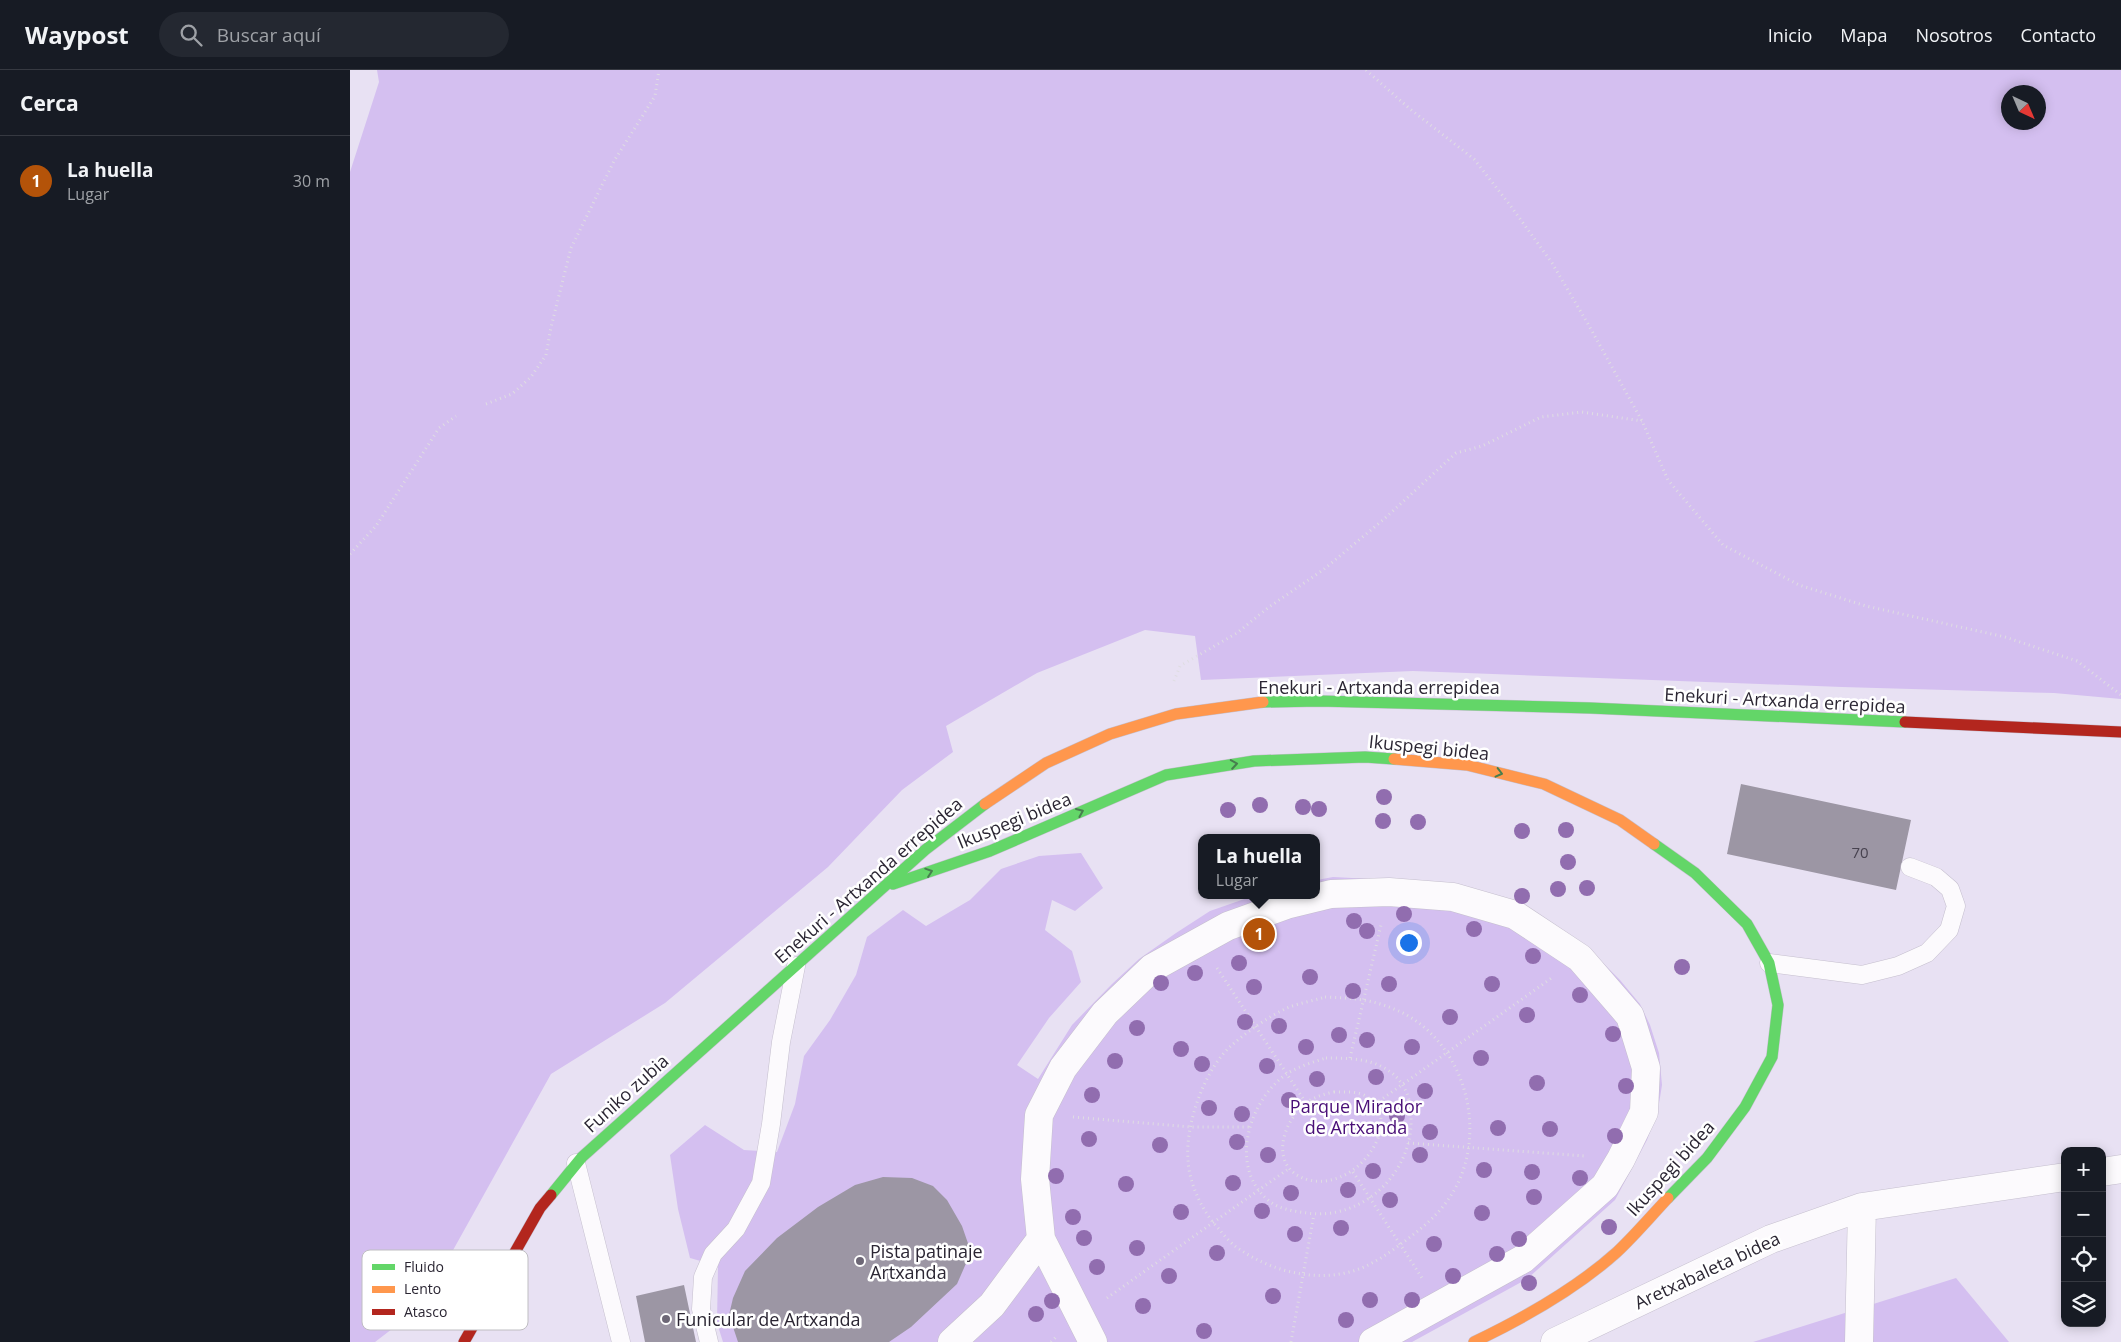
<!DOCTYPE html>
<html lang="es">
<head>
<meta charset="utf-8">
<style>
	:root { --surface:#171b24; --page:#242831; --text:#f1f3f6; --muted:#9ea1a6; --line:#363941; --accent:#b45309 }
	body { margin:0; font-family:"Open Sans",sans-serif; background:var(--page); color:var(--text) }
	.controls { position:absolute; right:15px; bottom:15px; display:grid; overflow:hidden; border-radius:10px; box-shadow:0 2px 12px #0003 }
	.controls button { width:45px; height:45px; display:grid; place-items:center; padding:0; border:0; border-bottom:1px solid var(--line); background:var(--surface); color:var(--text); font:25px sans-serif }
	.compass { position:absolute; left:1651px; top:15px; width:45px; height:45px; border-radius:50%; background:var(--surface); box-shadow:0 2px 12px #0003; rotate:136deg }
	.you { position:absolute; left:1058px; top:872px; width:18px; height:18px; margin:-12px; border:4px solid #fff; border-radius:50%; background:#1a73e8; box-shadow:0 0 0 8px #1a73e833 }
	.badge { display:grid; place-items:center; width:32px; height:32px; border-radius:50%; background:var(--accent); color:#fff; font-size:16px; font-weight:700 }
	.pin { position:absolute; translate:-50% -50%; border:2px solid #fff; box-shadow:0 1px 5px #0006 }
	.popup { position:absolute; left:848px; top:764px; width:122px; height:65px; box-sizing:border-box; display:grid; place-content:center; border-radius:10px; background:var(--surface); filter:drop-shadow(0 1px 4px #0005); font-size:16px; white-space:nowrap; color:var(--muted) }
	.popup b { font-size:19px; color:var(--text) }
	.popup::after { content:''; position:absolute; left:50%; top:100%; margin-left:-10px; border:10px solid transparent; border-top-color:var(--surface) }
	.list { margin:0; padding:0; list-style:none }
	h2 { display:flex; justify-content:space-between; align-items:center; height:65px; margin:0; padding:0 20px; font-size:21px }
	h2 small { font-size:16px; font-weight:400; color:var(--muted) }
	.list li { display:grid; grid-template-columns:32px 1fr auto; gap:15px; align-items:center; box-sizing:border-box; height:90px; padding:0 20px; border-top:1px solid var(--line) }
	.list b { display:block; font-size:19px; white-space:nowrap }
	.list p { margin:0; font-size:16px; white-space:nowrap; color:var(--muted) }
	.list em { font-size:16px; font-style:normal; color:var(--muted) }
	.icon { flex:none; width:28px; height:28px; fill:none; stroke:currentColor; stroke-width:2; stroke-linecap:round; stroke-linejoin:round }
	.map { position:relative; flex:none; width:1771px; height:1272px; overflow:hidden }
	header { display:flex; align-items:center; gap:30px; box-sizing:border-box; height:70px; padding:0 25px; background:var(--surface); border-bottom:1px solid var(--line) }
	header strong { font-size:24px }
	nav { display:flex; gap:28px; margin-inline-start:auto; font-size:18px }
	.search { width:350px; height:45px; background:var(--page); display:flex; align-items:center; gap:12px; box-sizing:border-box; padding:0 18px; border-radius:28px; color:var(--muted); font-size:19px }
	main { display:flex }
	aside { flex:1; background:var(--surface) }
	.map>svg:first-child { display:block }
	.green { fill:#d4bff0; fill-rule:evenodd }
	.building { fill:#9c96a4 }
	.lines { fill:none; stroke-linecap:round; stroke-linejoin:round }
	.lane-casing { stroke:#c5bfce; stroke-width:19 }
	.street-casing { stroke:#c5bfce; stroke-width:29 }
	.fast-casing { stroke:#c5bfce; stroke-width:12 }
	.slow-casing { stroke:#c5bfce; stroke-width:12 }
	.jam-casing { stroke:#c5bfce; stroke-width:12 }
	.path { stroke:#dfdde2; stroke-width:3; stroke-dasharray:1 4; stroke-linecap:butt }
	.lane { stroke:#fcfafd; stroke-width:18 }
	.street { stroke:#fcfafd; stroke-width:28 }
	.fast { stroke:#63d668; stroke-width:11 }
	.slow { stroke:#ff974d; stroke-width:11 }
	.jam { stroke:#b3261e; stroke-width:11 }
	.tree { fill:#916daf }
	.oneway { stroke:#477e4e }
	.poi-dot { fill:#6d6776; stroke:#fff; stroke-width:2 }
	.labels { text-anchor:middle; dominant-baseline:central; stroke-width:5; stroke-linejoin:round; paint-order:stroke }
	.number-label { font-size:15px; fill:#47424f }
	.street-label { font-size:18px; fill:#2b2633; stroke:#fff }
	.park-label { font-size:18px; fill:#490e77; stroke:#fff }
	.poi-label { font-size:18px; fill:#2b2633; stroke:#fff; text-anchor:start }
	.key { fill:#fff; stroke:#bfbec2; stroke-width:1 }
	.key-label { font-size:14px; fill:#2b2633 }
</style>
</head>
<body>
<header>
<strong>Waypost</strong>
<div class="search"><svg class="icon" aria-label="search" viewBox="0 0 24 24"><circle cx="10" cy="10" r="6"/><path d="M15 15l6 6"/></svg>Buscar aquí</div>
<nav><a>Inicio</a><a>Mapa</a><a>Nosotros</a><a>Contacto</a></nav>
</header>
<main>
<aside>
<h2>Cerca<small></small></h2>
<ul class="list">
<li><span class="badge">1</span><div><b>La huella</b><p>Lugar</p></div><em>30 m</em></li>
</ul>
</aside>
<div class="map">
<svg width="1771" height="1272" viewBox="0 0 1771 1272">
	<rect width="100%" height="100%" fill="#e8e1f3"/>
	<path class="green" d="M27,0H1771V629L1704,623L1492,617L1063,601L851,610L845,566L795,560L687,603L596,656L603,682L552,720L478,797L315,933L201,1004L72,1236L25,1272H0V102L29,12ZM1658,22H1688V52H1658Z
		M731,783L753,818L725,841L702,830L695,860L722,881L731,912L699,948L667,995L688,1009L722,955L762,914L789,889L826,863L860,841L906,825H966L967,810L983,807L1040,810L1246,886L1270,910L1290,934L1300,955L1309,983L1312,1015L1308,1040L1297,1070L1265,1130L1177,1209L1062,1272H373L367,1253L368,1196L340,1188L328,1139L320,1085L355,1055L394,1080L427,1082L445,1034L454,986L480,950L506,905L517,867L553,840L576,856L620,830L651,799L689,786Z
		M1606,1208L1659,1272H1403Z"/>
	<path class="building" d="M1391,714L1561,750L1546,820L1377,784Z
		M533,1107L562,1108L583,1116L597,1130L612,1156L621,1182L607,1214L561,1257L539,1272H388L379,1245L383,1228L395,1201L427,1168L468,1137L505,1115Z
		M334,1215L346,1272H295L286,1226Z"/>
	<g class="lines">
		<g class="lane-casing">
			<path id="lane" d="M1419,893L1512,905L1548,896L1577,883L1599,860L1606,836L1600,819L1586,807L1560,797
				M226,1093L271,1272
				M359,1272L351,1239L353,1207L363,1184L386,1159L411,1113L421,1054L431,972L446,896"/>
		</g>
		<g class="street-casing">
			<path id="street" d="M1752,1102L1771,1099
				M602,1272L642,1235L691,1169
				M743,1272L691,1169L685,1109L689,1045L713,998L755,943L802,898L878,856L936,835L981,824L1039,822L1103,827L1165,845L1230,888L1280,946L1296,998L1294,1042L1271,1089L1255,1116L1173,1189L1023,1272
				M1205,1272L1421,1169L1512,1137L1715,1107
				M1509,1272L1512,1137"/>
		</g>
		<g class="fast-casing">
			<path id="fast" d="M913,632L969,631L1240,638L1555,652
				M1304,774L1345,803L1397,854L1419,893L1428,935L1422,987L1395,1037L1357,1088L1318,1128
				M543,814L640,781L816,705L904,691L1015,687L1044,689
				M201,1125L232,1087L575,780L635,734"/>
		</g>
		<g class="slow-casing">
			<path id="slow" d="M1044,689L1117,695L1194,714L1270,750L1304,774
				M635,734L696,693L760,664L826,644L913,632
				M1124,1272C1174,1248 1226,1219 1267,1182C1285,1165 1301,1146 1318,1128"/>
		</g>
		<g class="jam-casing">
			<path id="jam" d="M1555,652L1771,662
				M114,1272L190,1138L201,1125"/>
		</g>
		<path class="path" d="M1016,0L1060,39L1124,89L1160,135L1202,193L1238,254L1292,351L1318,410L1373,475L1449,515L1516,536L1655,567L1727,591L1771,625
			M136,334L162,324L181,307L196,285L201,257L221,178L264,91L305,26L309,0
			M0,484L26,456L89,358L106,346
			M824,611L830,596L887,563L919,537L973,500L1033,450L1106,383L1132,376L1191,347L1232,342L1292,351
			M867,898L956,1033
			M975,927C1000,928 1021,929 1044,939C1111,966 1139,1054 1106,1117C1093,1141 1076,1155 1055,1171C1045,1178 1034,1187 1022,1193C981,1216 927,1205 889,1179C881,1174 874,1165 868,1158C852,1141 839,1113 838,1090C835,1054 855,998 882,975C898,961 918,947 937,938C949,933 963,931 975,927Z
			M976,988C997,988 1021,988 1039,1001C1054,1011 1061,1028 1061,1046C1064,1102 1013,1151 957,1143C943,1141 928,1139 918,1130C878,1097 899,1029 938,1003C950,996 963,992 976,988Z
			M1000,988L1031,855
			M984,1022C994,1022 1005,1021 1014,1025C1058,1047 1009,1122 959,1110C919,1100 930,1054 956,1033C964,1027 974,1024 984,1022Z
			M1025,1034L1203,907
			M723,1047L841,1057H899
			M1058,1073L1235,1086
			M1003,1102L1072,1208
			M757,1228L937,1100
			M701,1272L706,1267
			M941,1272L964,1144"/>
		<use href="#lane" class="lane"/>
		<use href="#street" class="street"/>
		<use href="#fast" class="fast"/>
		<use href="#slow" class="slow"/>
		<use href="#jam" class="jam"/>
	</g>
	<g class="tree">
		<circle cx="1034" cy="727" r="8"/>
		<circle cx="910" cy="735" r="8"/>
		<circle cx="953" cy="737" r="8"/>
		<circle cx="969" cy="739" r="8"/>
		<circle cx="878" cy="740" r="8"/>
		<circle cx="1033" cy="751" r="8"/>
		<circle cx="1068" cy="752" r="8"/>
		<circle cx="1216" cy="760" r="8"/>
		<circle cx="1172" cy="761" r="8"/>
		<circle cx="1218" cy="792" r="8"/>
		<circle cx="1237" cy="818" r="8"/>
		<circle cx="1208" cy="819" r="8"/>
		<circle cx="1172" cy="826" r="8"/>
		<circle cx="1054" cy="844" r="8"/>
		<circle cx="1004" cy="851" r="8"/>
		<circle cx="1124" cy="859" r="8"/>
		<circle cx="1017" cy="861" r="8"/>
		<circle cx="1183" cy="886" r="8"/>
		<circle cx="889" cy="893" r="8"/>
		<circle cx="1332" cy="897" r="8"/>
		<circle cx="845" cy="903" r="8"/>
		<circle cx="960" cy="907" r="8"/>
		<circle cx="811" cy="913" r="8"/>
		<circle cx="1039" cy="914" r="8"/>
		<circle cx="1142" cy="914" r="8"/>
		<circle cx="904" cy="917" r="8"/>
		<circle cx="1003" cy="921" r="8"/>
		<circle cx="1230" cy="925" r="8"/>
		<circle cx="1177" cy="945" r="8"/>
		<circle cx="1100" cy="947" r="8"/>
		<circle cx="895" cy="952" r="8"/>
		<circle cx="929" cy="956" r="8"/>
		<circle cx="787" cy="958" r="8"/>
		<circle cx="1263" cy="964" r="8"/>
		<circle cx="989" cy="965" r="8"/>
		<circle cx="1017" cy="970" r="8"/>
		<circle cx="956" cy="977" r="8"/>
		<circle cx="1062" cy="977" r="8"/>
		<circle cx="831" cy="979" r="8"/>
		<circle cx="1131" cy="988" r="8"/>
		<circle cx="765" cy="991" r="8"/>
		<circle cx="852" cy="994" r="8"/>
		<circle cx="917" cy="996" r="8"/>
		<circle cx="1026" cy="1007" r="8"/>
		<circle cx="967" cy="1009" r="8"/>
		<circle cx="1187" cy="1013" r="8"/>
		<circle cx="1276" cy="1016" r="8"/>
		<circle cx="1075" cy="1021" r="8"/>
		<circle cx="742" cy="1025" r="8"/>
		<circle cx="939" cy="1030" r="8"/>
		<circle cx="859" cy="1038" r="8"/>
		<circle cx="892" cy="1044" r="8"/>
		<circle cx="1047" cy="1046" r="8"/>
		<circle cx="1148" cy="1058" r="8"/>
		<circle cx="1200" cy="1059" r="8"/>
		<circle cx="1080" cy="1062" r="8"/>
		<circle cx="1265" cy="1066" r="8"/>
		<circle cx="739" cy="1069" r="8"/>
		<circle cx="887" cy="1072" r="8"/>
		<circle cx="810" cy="1075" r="8"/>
		<circle cx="918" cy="1085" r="8"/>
		<circle cx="1070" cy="1085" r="8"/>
		<circle cx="1134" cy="1100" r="8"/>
		<circle cx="1023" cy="1101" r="8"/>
		<circle cx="1182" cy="1102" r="8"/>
		<circle cx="706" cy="1106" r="8"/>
		<circle cx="1230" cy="1108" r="8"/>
		<circle cx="883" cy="1113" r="8"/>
		<circle cx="776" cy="1114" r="8"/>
		<circle cx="998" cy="1120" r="8"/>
		<circle cx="941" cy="1123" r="8"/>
		<circle cx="1184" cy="1127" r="8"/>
		<circle cx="1040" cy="1130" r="8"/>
		<circle cx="912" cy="1141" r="8"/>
		<circle cx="831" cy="1142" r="8"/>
		<circle cx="1132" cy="1143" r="8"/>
		<circle cx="723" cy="1147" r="8"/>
		<circle cx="1259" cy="1157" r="8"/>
		<circle cx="991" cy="1158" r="8"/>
		<circle cx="945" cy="1164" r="8"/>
		<circle cx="734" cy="1168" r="8"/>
		<circle cx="1169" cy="1169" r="8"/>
		<circle cx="1084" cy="1174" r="8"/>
		<circle cx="787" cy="1178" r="8"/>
		<circle cx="867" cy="1183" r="8"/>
		<circle cx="1147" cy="1184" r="8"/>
		<circle cx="747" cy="1197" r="8"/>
		<circle cx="819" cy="1206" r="8"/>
		<circle cx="1103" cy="1206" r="8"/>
		<circle cx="1179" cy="1213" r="8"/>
		<circle cx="923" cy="1226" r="8"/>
		<circle cx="1020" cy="1230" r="8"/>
		<circle cx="1062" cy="1230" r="8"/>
		<circle cx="702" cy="1231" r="8"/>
		<circle cx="793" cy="1236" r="8"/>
		<circle cx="686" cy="1244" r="8"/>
		<circle cx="996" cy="1250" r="8"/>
		<circle cx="854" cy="1261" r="8"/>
	</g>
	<defs><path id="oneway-chevron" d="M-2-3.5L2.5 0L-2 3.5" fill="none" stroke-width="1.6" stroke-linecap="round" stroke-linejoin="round" transform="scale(1.25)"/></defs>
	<g class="oneway">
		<use href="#oneway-chevron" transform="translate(884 694) rotate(-9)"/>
		<use href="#oneway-chevron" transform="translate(1149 703) rotate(14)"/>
		<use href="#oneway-chevron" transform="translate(730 742) rotate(-23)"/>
		<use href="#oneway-chevron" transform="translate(579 802) rotate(-19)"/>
	</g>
	<g class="poi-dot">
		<circle cx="510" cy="1191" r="5"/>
		<circle cx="316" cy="1249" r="5"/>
	</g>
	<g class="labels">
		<g class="number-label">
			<text x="1510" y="782">70</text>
		</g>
		<g class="street-label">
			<text x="1029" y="617">Enekuri - Artxanda errepidea</text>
			<text transform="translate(1435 630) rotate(3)">Enekuri - Artxanda errepidea</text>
			<text transform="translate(1079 677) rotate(6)">Ikuspegi bidea</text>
			<text transform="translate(664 750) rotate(-22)">Ikuspegi bidea</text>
			<text transform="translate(518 810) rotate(-41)">Enekuri - Artxanda errepidea</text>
			<text transform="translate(276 1023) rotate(-42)">Funiko zubia</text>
			<text transform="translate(1320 1098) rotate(-48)">Ikuspegi bidea</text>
			<text transform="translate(1357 1200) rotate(-25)">Aretxabaleta bidea</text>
		</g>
		<g class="park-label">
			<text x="1006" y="1036">Parque Mirador<tspan x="1006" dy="21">de Artxanda</tspan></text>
		</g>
		<g class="poi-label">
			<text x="520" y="1181">Pista patinaje<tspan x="520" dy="21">Artxanda</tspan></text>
			<text x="326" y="1249">Funicular de Artxanda</text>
		</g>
	</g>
	<rect x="12" y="1180" width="166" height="80" rx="8" class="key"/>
	<rect x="22" y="1194" width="23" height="6" fill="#63d668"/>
	<rect x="22" y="1216" width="23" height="7" fill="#ff974d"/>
	<rect x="22" y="1239" width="23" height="6" fill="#b3261e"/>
	<g class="key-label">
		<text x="54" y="1202">Fluido</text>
		<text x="54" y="1224">Lento</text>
		<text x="54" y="1247">Atasco</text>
	</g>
</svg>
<div class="controls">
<button>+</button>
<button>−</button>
<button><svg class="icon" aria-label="locate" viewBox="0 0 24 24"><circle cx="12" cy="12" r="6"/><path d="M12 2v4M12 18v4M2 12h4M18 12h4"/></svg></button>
<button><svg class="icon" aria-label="layers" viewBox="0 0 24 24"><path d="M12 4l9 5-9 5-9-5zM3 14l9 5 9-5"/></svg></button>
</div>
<svg class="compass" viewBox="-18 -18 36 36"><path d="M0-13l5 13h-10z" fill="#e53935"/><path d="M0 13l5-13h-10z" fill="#9ea1a6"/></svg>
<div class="you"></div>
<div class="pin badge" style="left:909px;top:864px">1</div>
<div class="popup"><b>La huella</b>Lugar</div>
</div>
</main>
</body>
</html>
